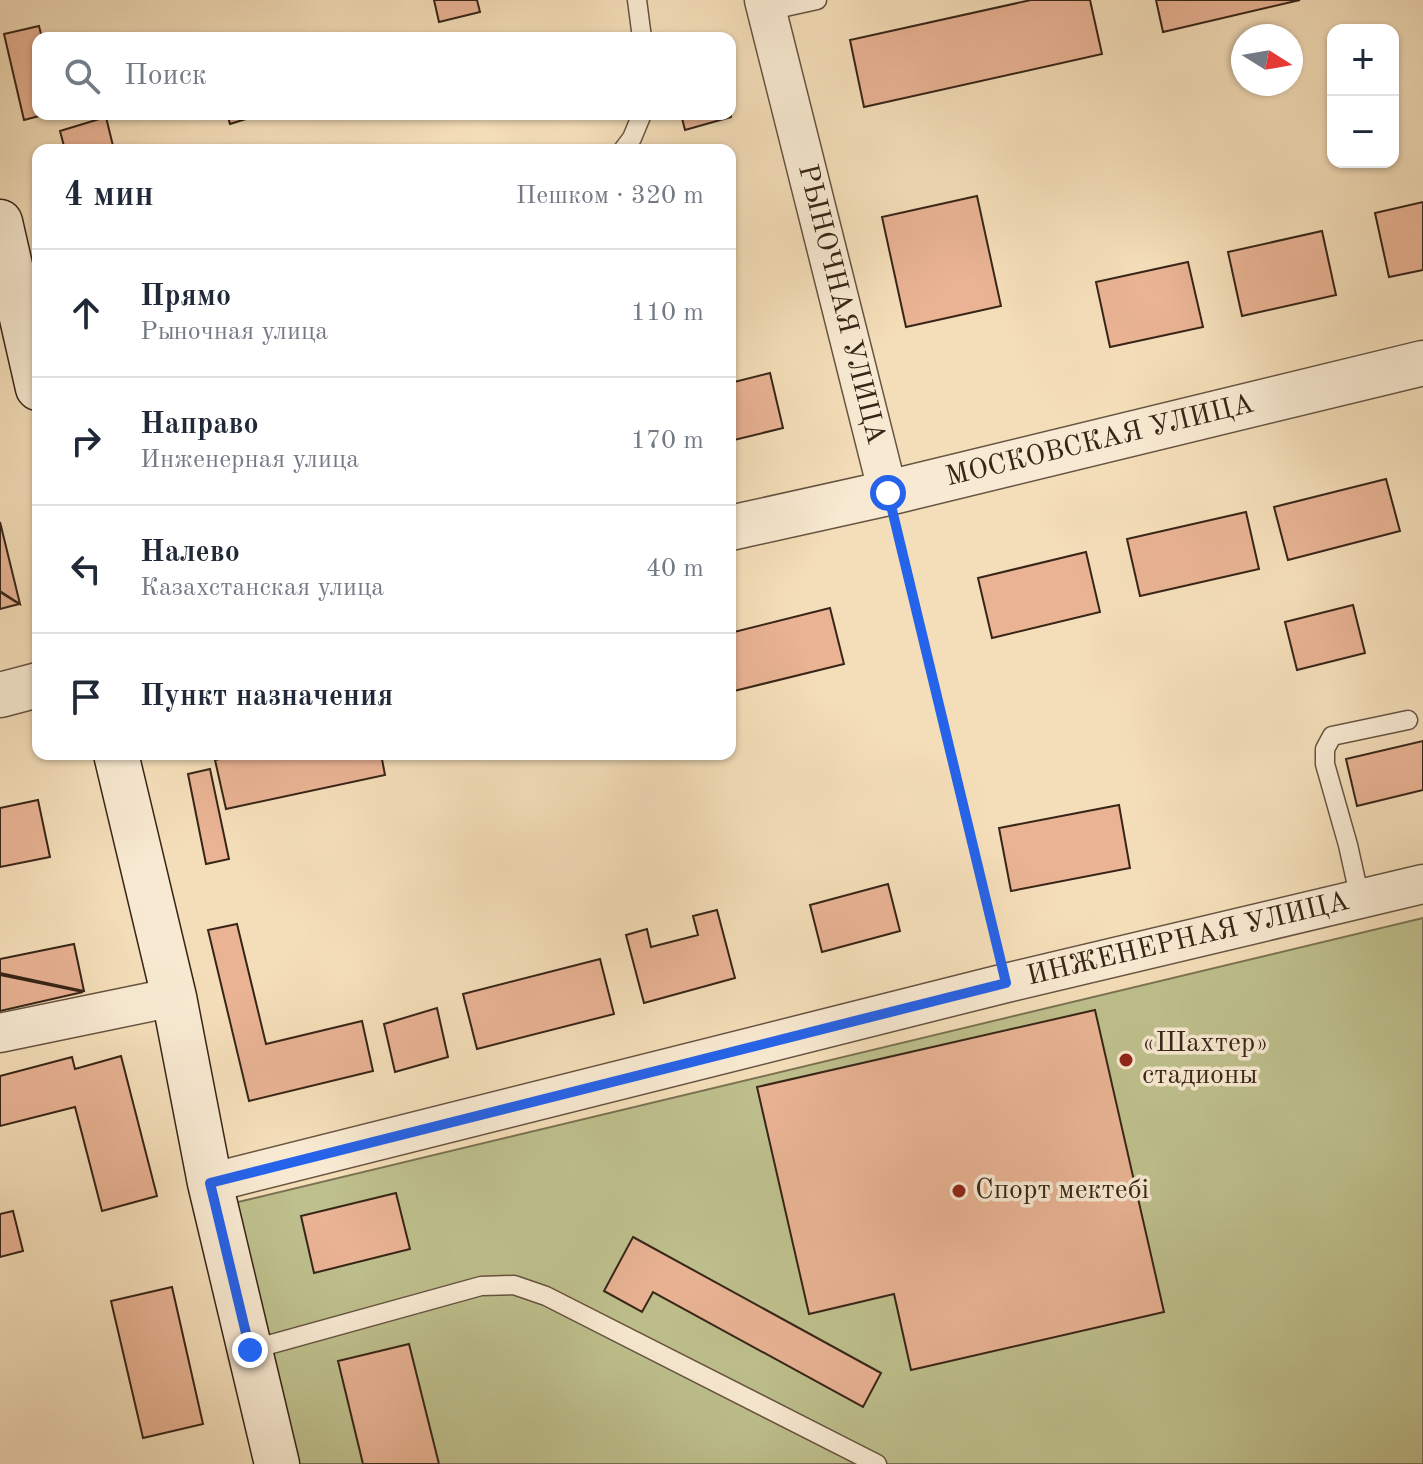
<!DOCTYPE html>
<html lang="ru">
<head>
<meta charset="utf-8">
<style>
	:root { --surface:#fff; --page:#f6f6f7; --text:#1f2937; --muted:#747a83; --line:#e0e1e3 }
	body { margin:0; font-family:"Old Standard TT",serif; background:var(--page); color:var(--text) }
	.controls { position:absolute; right:24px; top:24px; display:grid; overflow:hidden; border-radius:16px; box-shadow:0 2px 6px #0004 }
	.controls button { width:72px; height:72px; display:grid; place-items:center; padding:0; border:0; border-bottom:2px solid var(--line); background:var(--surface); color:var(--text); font:40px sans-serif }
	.compass { position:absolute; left:1231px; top:24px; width:72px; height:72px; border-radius:50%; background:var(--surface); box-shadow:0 2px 6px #0004; rotate:101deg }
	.stop { position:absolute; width:24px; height:24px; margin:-18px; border:6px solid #2563eb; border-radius:50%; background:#fff }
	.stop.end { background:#2563eb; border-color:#fff; box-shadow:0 2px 8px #0008 }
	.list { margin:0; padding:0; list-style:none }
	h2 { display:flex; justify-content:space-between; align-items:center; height:104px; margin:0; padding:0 32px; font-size:34px }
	h2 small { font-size:26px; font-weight:400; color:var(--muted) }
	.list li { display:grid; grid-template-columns:52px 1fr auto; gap:24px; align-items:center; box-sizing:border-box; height:128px; padding:0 32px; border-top:2px solid var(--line) }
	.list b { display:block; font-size:30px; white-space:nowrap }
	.list p { margin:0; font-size:26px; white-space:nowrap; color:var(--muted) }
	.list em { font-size:26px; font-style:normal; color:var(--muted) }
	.icon { flex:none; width:44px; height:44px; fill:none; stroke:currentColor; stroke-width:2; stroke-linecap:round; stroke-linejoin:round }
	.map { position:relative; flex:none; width:1423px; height:1464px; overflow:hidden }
	.search { position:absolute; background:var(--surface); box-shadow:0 2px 6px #0004; left:32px; top:32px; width:704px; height:88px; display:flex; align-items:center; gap:20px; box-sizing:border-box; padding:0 28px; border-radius:16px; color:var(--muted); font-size:30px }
	.panel { position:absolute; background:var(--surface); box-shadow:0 2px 6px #0004; left:32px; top:144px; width:704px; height:616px; border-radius:16px }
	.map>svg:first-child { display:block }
	.green { fill:#bec08d; stroke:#7a7252; stroke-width:2 }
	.building { fill:#e9b394; stroke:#372517; stroke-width:2 }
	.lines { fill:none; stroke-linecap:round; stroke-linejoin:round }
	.service-casing { stroke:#665340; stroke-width:21 }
	.minor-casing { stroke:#665340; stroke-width:41 }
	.tertiary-casing { stroke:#665340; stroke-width:47 }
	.secondary-casing { stroke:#372517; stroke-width:47 }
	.path { stroke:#372517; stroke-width:5; stroke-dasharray:2 4; stroke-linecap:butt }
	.service { stroke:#f8ead2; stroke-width:18 }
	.minor { stroke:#f8ead2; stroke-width:38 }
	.tertiary { stroke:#f8ead2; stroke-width:44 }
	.secondary { stroke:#f8ead2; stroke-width:44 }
	.route { stroke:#2563eb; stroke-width:10 }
	.poi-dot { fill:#8f2418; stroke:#f8ead2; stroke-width:3 }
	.labels { text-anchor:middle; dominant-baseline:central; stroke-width:7; stroke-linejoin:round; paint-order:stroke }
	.street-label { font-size:28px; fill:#372517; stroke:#f8ead2 }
	.poi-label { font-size:28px; fill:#372517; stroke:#f8ead2; text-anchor:start }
</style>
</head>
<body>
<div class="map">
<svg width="1423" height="1464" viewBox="0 0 1423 1464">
	<rect width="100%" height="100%" fill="#f4deb9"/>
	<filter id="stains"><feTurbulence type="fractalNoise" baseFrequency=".0025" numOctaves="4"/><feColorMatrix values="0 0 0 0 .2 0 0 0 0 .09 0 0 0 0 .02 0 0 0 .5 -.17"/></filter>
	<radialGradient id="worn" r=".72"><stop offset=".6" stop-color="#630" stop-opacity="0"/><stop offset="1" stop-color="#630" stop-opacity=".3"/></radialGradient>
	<path class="green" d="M1423,918V1464H297L234,1203Z"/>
	<path class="building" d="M434,0H477L480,12L439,22Z
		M1031,0H1090L1102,54L864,107L850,40Z
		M1156,0H1300L1163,32Z
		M39,26L42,38H38V114H47L24,120L4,34Z
		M730,111L731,117L685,130L681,114H730Z
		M227,114H262L230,124Z
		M106,117L114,150H65L60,131Z
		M977,196L1001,306L906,327L882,217Z
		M1423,202V270L1389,277L1375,213Z
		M1322,231L1336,295L1242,316L1228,252Z
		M1188,262L1203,327L1110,347L1096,282Z
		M770,373L783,428L730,441V383Z
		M1386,479L1400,531L1288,560L1274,507Z
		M1246,512L1259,569L1140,596L1127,539Z
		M0,522L20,604L0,591Z
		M1086,552L1100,612L992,638L978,578Z
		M0,592L19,604L0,609Z
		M1353,605L1365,653L1297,670L1285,622Z
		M830,608L844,664L730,692V633Z
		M1423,741V790L1357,806L1346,759Z
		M242,754H381L385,775L226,809L215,760Z
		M210,769L229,859L206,864L188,774Z
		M38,800L50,857L0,867V808Z
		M1119,805L1130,868L1011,891L999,828Z
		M888,884L900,931L822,952L810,905Z
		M717,910L735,978L644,1003L626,935L647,929L651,947L698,935L693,916Z
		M237,924L266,1044L362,1021L373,1071L249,1101L208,930Z
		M74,944L84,991L0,973V959Z
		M600,959L614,1014L477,1049L463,994Z
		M0,975L83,992L0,1011Z
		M437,1008L448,1057L395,1072L384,1024Z
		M1095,1010L1164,1312L911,1370L894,1294L809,1314L757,1087Z
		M121,1056L157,1196L102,1211L75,1107L0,1126V1076L72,1057L75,1069Z
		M396,1193L410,1249L314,1273L301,1216Z
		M13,1211L23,1251L0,1257V1214Z
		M633,1237L881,1373L863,1407L653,1292L642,1312L604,1291Z
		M172,1287L203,1424L143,1438L111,1301Z
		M409,1344L439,1464H363L338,1361Z"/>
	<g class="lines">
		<g class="service-casing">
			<path id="service" d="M637,0L642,38
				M767,11L817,0
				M623,150L632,138L642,114
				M1360,899L1348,845L1325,764V749L1332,736L1408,720
				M250,1350L481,1286L514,1285L546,1296L877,1464"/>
		</g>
		<g class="minor-casing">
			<g id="minor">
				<path id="s1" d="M764,0L888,493"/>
				<path d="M0,1033L174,997"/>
				<path id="s2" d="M210,1183L1006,983L1423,884"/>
			</g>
		</g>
		<g class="tertiary-casing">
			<g id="tertiary">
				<path id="s3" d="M730,528L888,493L1423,363"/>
				<path d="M0,695L38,685"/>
			</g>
		</g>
		<g class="secondary-casing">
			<path id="secondary" d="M0,222L38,388
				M116,754L174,997L210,1183L277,1464"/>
		</g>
		<path class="path" d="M897,529L998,951"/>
		<use href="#service" class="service"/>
		<use href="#minor" class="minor"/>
		<use href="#tertiary" class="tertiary"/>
		<use href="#secondary" class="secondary"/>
	</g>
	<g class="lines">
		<path class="route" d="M250,1350L210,1183L1006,983L888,493"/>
	</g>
	<g class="poi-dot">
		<circle cx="1126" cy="1060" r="8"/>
		<circle cx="959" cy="1191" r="8"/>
	</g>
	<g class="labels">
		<g class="street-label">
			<text stroke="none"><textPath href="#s1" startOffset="314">РЫНОЧНАЯ УЛИЦА</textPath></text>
			<text stroke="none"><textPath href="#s3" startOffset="380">МОСКОВСКАЯ УЛИЦА</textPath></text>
			<text stroke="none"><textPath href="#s2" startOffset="1008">ИНЖЕНЕРНАЯ УЛИЦА</textPath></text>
		</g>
		<g class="poi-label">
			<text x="1142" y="1044">«Шахтер»<tspan x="1142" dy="32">стадионы</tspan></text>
			<text x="975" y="1191">Спорт мектебі</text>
		</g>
	</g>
	<rect width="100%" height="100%" filter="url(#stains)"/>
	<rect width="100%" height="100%" fill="url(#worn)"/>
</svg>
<div class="controls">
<button>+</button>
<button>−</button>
</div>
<svg class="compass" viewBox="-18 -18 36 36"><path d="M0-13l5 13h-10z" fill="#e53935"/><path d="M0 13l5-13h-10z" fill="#747a83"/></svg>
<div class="stop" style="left:888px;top:493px"></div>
<div class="stop end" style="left:250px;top:1350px"></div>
<div class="search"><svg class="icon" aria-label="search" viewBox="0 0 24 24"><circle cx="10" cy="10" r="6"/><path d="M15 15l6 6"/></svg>Поиск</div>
<section class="panel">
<h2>4 мин<small>Пешком · 320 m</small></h2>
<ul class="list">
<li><svg class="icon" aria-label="ahead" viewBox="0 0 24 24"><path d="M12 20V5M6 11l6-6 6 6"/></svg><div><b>Прямо</b><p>Рыночная улица</p></div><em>110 m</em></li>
<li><svg class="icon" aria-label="right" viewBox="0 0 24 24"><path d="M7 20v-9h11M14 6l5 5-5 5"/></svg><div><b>Направо</b><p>Инженерная улица</p></div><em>170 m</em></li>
<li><svg class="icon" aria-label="left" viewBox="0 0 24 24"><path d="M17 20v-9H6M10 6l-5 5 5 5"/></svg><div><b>Налево</b><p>Казахстанская улица</p></div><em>40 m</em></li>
<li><svg class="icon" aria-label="arrive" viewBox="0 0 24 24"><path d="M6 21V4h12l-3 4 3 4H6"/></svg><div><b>Пункт назначения</b></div></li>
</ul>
</section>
</div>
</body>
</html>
